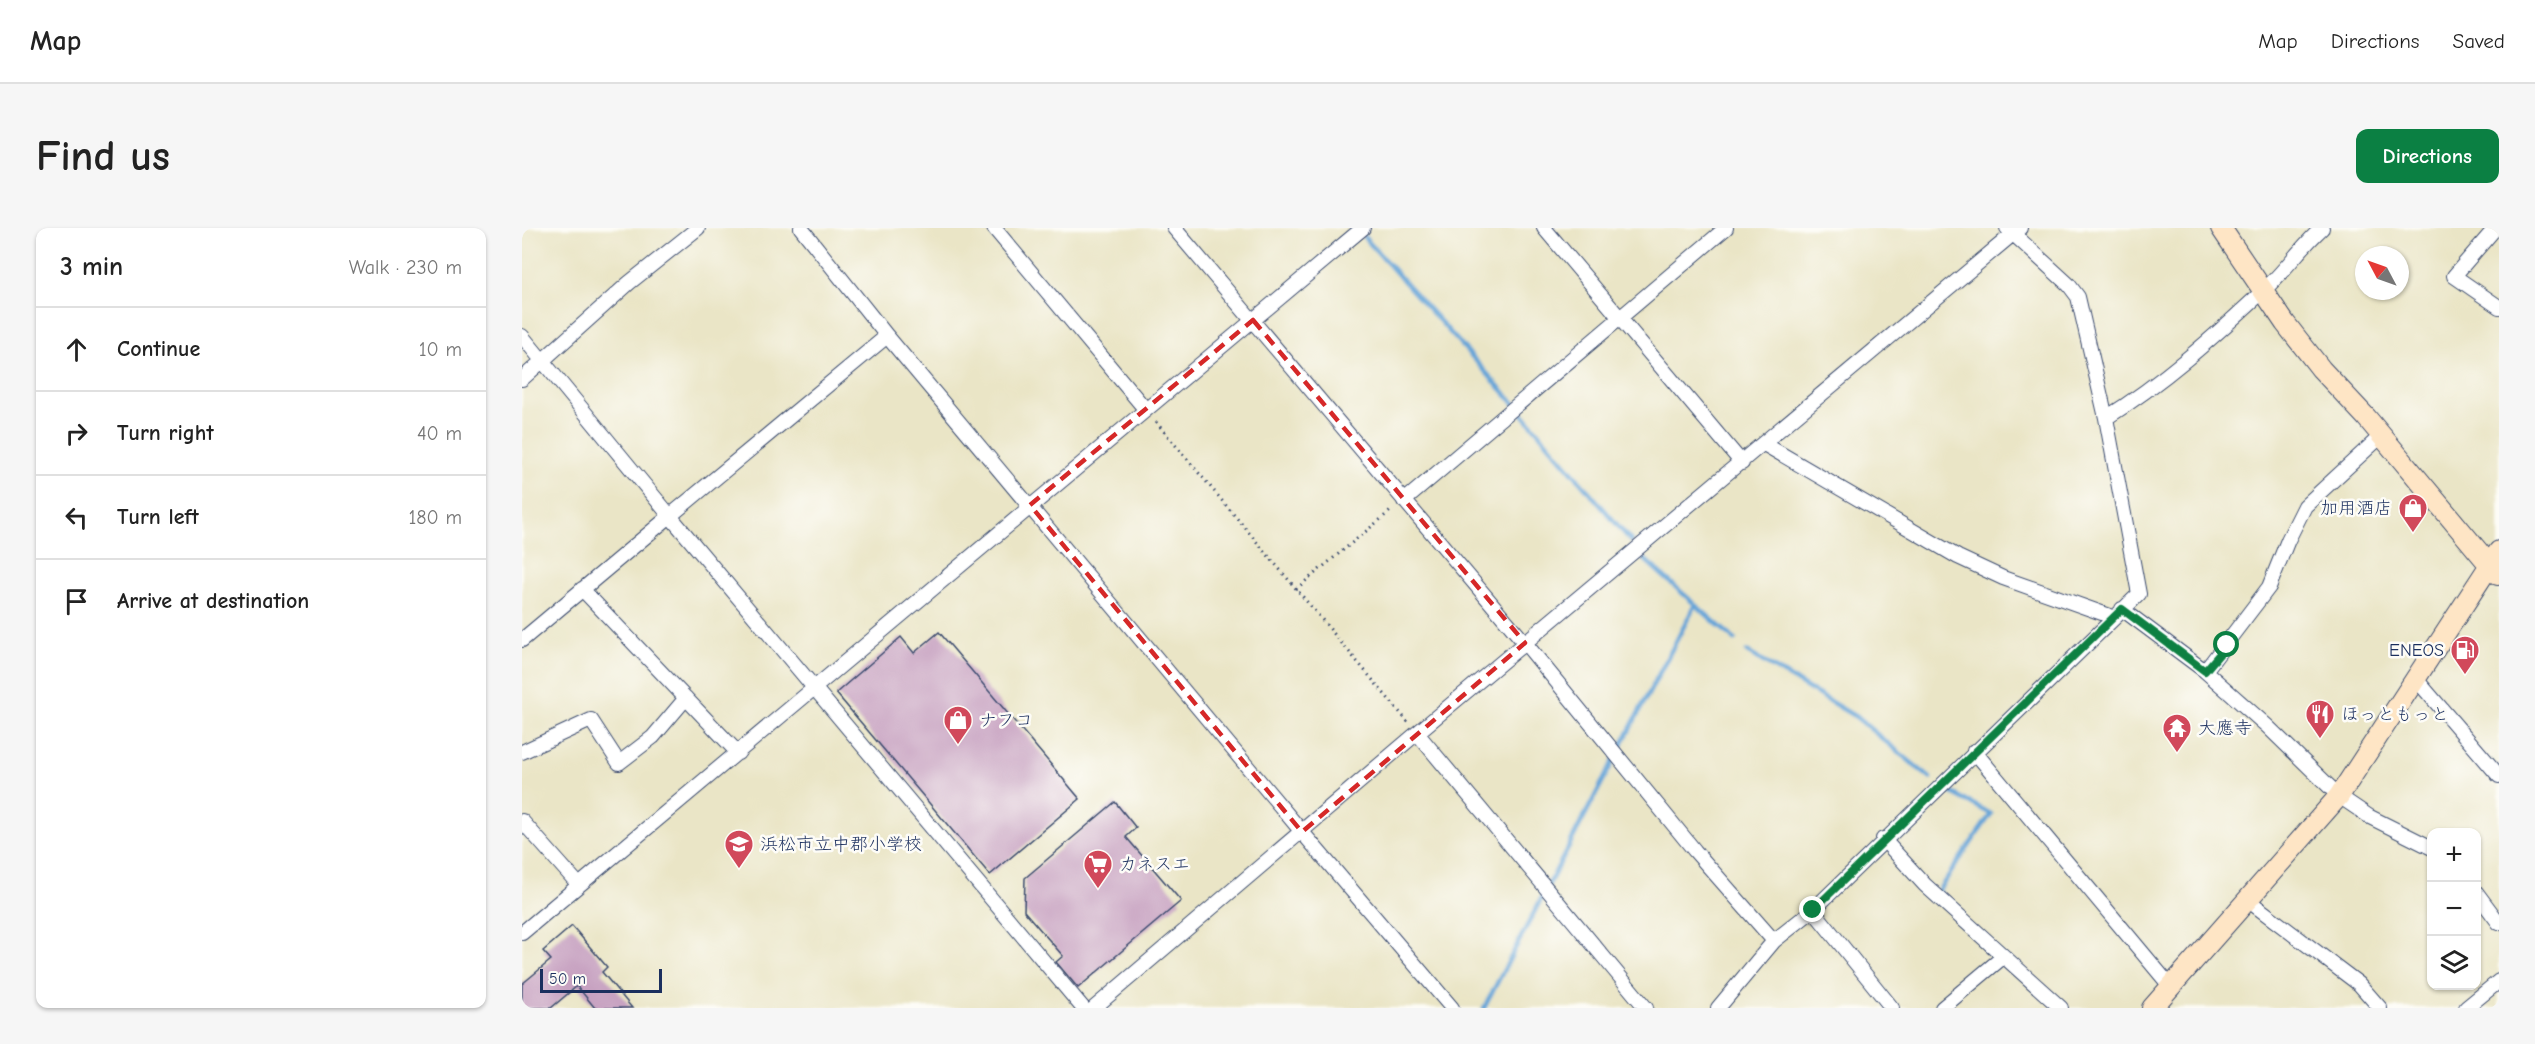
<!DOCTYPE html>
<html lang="en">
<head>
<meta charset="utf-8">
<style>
	:root { --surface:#fff; --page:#f6f6f6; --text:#222; --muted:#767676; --line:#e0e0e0; --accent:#0b8043 }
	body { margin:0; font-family:"Comic Neue","Klee One",sans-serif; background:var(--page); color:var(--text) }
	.controls { position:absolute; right:18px; bottom:18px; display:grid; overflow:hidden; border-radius:12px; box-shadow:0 2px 4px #0004 }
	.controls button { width:54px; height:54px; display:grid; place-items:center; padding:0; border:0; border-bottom:2px solid var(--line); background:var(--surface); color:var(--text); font:30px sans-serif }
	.compass { position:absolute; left:1833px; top:18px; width:54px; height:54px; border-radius:50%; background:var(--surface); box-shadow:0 2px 4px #0004; rotate:311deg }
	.scale { position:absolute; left:18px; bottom:15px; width:122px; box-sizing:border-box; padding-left:6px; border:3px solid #1b2f5e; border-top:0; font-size:16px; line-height:21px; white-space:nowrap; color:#1b2f5e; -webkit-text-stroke:4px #fdfcf7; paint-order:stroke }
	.stop { position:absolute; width:18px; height:18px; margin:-14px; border:4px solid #0b8043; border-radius:50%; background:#fff }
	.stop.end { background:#0b8043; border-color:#fff; box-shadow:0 2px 6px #0008 }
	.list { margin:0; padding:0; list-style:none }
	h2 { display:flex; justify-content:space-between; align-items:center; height:78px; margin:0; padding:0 24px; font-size:26px }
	h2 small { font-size:20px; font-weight:400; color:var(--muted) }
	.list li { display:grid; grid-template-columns:39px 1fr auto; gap:18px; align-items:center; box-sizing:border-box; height:84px; padding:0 24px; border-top:2px solid var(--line) }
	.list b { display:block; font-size:22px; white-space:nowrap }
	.list em { font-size:20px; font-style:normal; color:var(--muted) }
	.icon { flex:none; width:33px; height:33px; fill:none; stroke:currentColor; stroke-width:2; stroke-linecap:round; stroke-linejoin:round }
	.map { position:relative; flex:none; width:1977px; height:780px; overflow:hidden; border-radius:12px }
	header { display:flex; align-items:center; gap:36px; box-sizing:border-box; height:84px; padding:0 30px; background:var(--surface); border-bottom:2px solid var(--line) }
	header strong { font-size:28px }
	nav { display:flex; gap:33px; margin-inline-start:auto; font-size:21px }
	.intro { display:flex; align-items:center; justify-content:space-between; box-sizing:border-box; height:144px; padding:0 36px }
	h1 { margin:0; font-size:42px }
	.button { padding:15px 27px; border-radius:12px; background:var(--accent); color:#fff; font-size:21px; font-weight:700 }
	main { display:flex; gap:36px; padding:0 36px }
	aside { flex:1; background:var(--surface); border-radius:12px; box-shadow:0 2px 4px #0004 }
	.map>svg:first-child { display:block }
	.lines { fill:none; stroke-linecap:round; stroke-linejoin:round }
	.stream { stroke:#65a4d8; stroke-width:4.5 }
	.building { fill:#c7a2c1 }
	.street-casing { stroke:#3a4a6e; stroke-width:16 }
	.secondary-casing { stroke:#3a4a6e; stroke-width:22 }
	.path { stroke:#3a4a6e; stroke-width:3; stroke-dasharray:1.5 4.5; stroke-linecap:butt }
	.street { stroke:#fff; stroke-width:14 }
	.secondary { stroke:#fee5c5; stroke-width:20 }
	.route { stroke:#0b8043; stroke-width:8 }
	.marked { fill:none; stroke:#d62828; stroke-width:4.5; stroke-dasharray:12 8; stroke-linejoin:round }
	.labels { text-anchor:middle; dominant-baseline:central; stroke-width:5; stroke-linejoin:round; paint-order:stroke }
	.poi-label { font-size:18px; fill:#1b2f5e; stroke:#fdfcf7; text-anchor:start }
</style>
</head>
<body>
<header>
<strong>Map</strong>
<nav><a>Map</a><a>Directions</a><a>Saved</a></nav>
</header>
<div class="intro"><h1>Find us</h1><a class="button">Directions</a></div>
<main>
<aside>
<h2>3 min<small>Walk · 230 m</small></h2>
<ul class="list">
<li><svg class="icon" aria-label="ahead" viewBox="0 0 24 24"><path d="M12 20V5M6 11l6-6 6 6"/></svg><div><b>Continue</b></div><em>10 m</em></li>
<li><svg class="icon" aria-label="right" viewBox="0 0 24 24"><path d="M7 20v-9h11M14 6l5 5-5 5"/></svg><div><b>Turn right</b></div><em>40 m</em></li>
<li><svg class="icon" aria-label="left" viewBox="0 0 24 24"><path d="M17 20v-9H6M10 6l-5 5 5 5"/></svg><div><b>Turn left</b></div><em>180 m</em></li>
<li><svg class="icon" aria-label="arrive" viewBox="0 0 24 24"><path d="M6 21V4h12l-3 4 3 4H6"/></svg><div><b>Arrive at destination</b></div></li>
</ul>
</aside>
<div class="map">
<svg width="1977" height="780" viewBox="0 0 1977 780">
	<rect width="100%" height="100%" fill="#fdfcf7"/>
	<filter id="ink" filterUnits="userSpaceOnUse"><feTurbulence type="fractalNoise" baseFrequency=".0167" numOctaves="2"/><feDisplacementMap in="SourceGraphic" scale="12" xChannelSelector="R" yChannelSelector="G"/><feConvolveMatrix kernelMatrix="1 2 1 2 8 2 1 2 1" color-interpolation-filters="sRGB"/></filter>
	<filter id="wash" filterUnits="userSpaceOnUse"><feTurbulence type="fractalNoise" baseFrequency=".008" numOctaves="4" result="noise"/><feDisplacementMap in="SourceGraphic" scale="24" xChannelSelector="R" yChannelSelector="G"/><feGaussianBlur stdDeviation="1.35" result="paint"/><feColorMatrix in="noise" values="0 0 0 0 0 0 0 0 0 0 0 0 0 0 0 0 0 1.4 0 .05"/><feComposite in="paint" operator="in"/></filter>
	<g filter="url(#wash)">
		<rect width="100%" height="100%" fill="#eae5c6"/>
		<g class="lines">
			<path class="stream" d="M842,9L989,172L1109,313
				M1120,329L1213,412
				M1225,424L1334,489L1408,550
				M1418,665L1416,663L1469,586L1421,560
				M962,780L1172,379"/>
		</g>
		<g id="blocks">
			<path class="building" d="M417,404L558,571L468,647L314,465L379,409L392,425Z
				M593,574L614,600L604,609L659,673L556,760L534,734L541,728L502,683L503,650Z
				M50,698L85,739L80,744L110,780H73L55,758L29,780H0V756L29,732L21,723Z"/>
		</g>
	</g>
	<g filter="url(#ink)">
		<use href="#blocks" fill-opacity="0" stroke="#3a4a6e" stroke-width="1.5"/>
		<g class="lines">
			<g class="street-casing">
				<path id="street" d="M279,0L365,108L780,604L930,780
					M472,0L624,182
					M652,0L1003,415L1173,623L1252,713L1291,682L1370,780
					M1022,0L1220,235
					M1970,4L1932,48L1977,79
					M0,108L148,288L0,412
					M365,108L148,288L561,780
					M0,151L107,55L176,0
					M1584,190C1640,155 1692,109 1741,63C1762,44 1778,20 1800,0
					M1242,216L1436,329L1481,350L1591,389
					M882,273L1204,0
					M60,361L216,525
					M1600,381L1683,443L1745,498L1817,568L1848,589L1910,620
					M1683,443L1747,359L1766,312L1783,278L1859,208
					M1894,451L1977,548
					M895,505L1124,780
					M1452,523L1649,759
					M0,524L69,492L97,535L131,509L164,470
					M0,593L57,657
					M1361,611L1403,657L1539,780
					M1954,664L1977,695
					M1727,673L1837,756L1858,780
					M1291,682L1617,366L1584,190L1556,69L1547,57L1485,0
					M0,705L841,0
					M572,780L895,505L1498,0
					M1196,780L1252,713
					M1420,780L1481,729
					M1944,780L1977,753"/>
			</g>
			<g class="secondary-casing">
				<path id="secondary" d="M1699,0L1763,95L1799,141L1844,189L1976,347
					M1630,780L1817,568L1977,323"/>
			</g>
			<path class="path" d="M634,194L886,494
				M774,361L871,281"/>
			<use href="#street" class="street"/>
			<use href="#secondary" class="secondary"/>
		</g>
	</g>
	<g class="lines" filter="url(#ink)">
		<path class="route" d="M1291,682L1600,381L1683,443L1705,417"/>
	</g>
	<path class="marked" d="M731,92L1003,415L780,604L508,277Z"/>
	<defs>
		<g id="shop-pin" transform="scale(1.5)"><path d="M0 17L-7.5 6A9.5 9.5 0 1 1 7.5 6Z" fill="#d1495b" stroke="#fdfcf7"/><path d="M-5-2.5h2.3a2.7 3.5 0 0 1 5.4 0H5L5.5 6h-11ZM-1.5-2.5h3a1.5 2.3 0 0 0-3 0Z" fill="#fff"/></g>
		<g id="fuel-pin" transform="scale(1.5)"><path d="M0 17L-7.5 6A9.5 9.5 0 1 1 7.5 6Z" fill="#d1495b" stroke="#fdfcf7"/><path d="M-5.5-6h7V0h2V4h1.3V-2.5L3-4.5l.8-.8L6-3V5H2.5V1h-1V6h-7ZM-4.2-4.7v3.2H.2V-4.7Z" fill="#fff"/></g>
		<g id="restaurant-pin" transform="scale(1.5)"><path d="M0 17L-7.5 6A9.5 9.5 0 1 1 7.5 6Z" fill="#d1495b" stroke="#fdfcf7"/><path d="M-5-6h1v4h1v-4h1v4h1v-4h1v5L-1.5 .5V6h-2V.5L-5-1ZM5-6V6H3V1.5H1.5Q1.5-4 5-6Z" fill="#fff"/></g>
		<g id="temple-pin" transform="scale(1.5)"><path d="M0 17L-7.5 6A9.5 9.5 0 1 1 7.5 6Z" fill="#d1495b" stroke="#fdfcf7"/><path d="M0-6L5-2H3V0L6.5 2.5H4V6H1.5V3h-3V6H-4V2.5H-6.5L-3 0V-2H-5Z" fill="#fff"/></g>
		<g id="school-pin" transform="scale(1.5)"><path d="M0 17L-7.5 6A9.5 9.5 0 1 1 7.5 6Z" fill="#d1495b" stroke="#fdfcf7"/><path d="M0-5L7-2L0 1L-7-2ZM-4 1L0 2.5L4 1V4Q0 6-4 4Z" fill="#fff"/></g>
		<g id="supermarket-pin" transform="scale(1.5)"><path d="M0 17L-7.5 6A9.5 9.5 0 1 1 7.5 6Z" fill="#d1495b" stroke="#fdfcf7"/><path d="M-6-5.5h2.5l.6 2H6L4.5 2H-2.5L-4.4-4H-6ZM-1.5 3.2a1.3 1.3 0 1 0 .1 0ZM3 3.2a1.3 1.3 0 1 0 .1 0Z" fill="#fff"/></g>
	</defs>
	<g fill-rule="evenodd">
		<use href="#shop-pin" x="1891" y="280"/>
		<use href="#fuel-pin" x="1943" y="422"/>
		<use href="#restaurant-pin" x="1798" y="486"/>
		<use href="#shop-pin" x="436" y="492"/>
		<use href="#temple-pin" x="1655" y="500"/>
		<use href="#school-pin" x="217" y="616"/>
		<use href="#supermarket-pin" x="576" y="636"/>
	</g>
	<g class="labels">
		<g class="poi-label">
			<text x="1870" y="280" text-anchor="end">加用酒店</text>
			<text x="1922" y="422" text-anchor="end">ENEOS</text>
			<text x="1819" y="486">ほっともっと</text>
			<text x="457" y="492">ナフコ</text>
			<text x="1676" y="500">大應寺</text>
			<text x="238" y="616">浜松市立中郡小学校</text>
			<text x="597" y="636">カネスエ</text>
		</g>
	</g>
</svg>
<div class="controls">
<button>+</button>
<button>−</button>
<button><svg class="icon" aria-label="layers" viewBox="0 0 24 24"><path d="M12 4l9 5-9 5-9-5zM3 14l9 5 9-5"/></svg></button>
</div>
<svg class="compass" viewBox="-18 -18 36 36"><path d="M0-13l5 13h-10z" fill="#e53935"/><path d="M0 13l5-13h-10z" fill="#767676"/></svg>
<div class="scale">50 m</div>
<div class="stop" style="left:1705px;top:417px"></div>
<div class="stop end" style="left:1291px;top:682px"></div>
</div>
</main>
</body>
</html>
